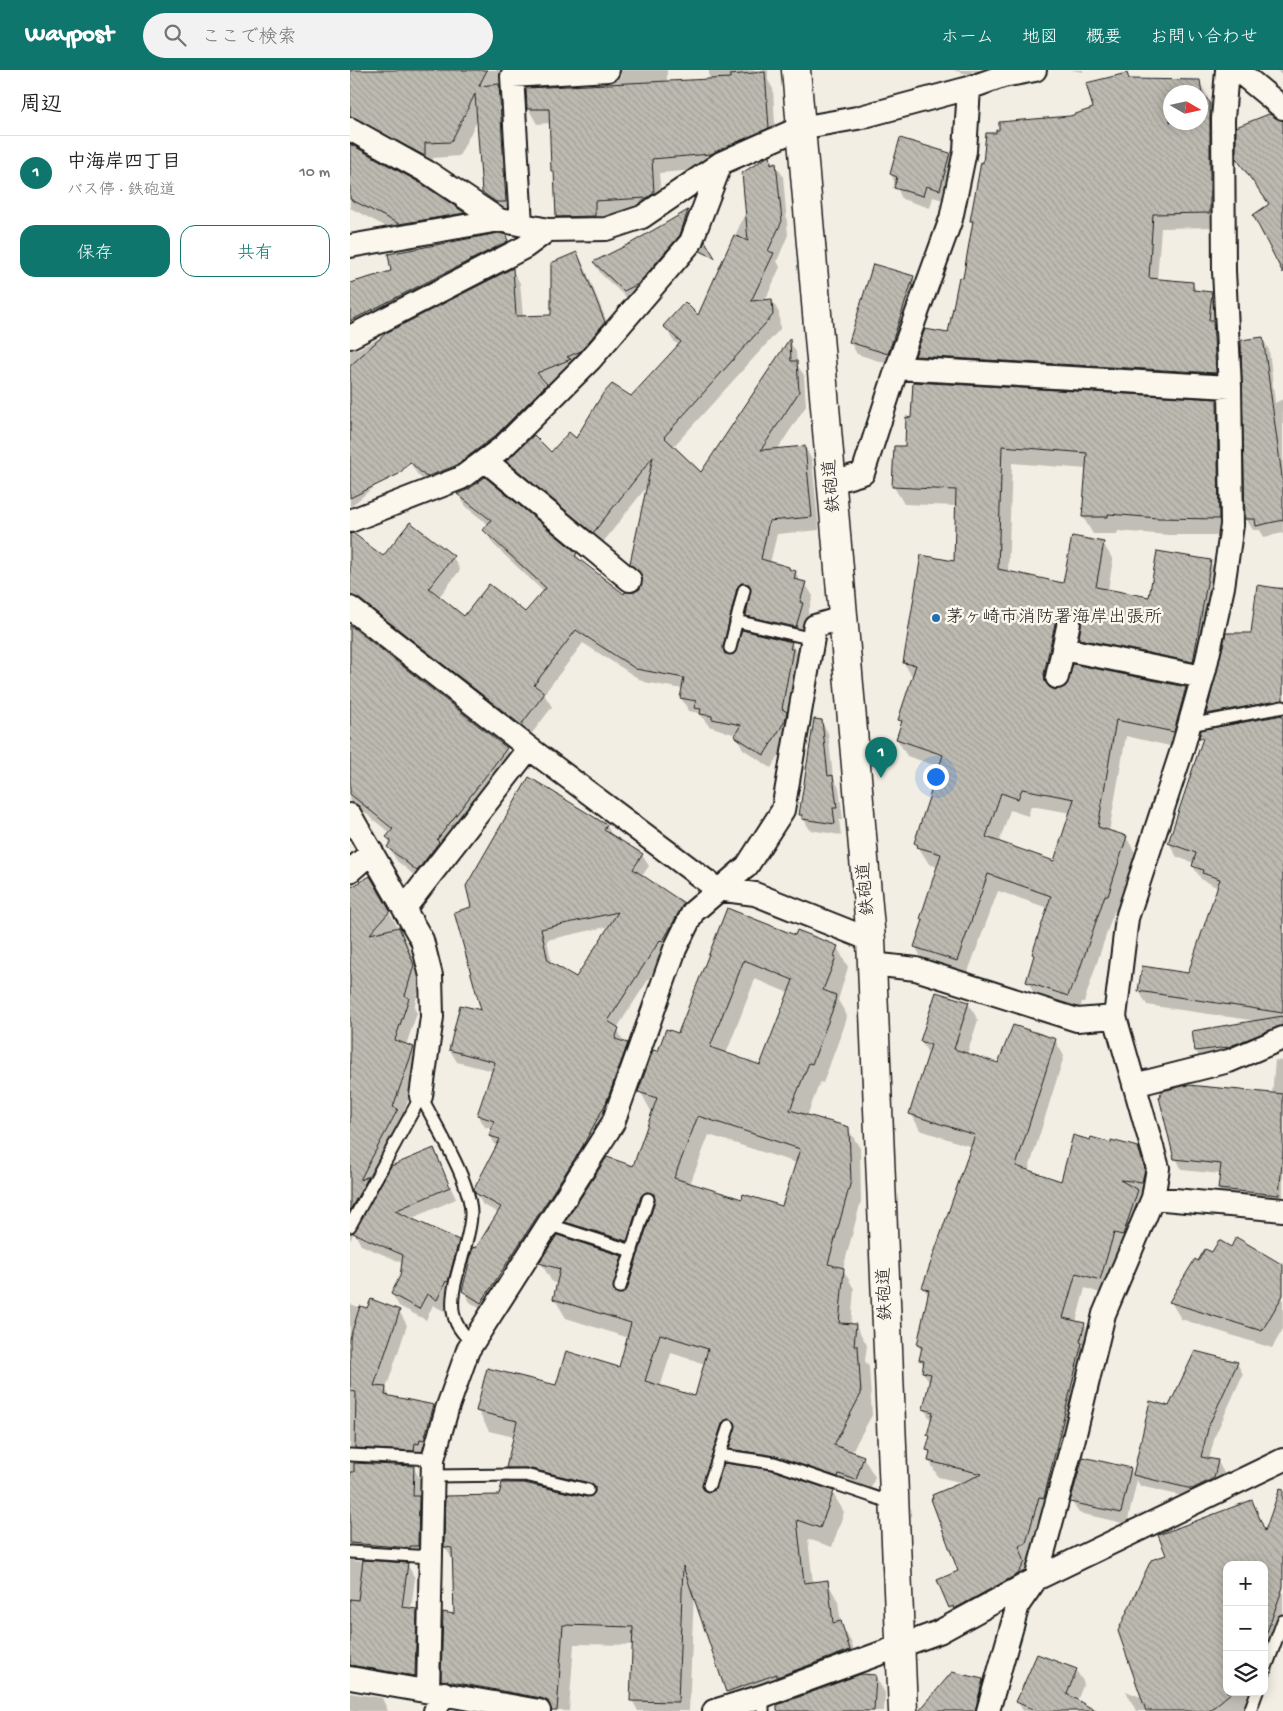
<!DOCTYPE html>
<html lang="ja">
<head>
<meta charset="utf-8">
<style>
	:root { --surface:#fff; --page:#f2f2f2; --text:#202124; --muted:#757577; --line:#e0e0e0; --accent:#0f766e }
	body { margin:0; font-family:"Gochi Hand","Klee One",sans-serif; background:var(--page); color:var(--text) }
	.controls { position:absolute; right:15px; bottom:15px; display:grid; overflow:hidden; border-radius:10px; box-shadow:0 2px 12px #0003 }
	.controls button { width:45px; height:45px; display:grid; place-items:center; padding:0; border:0; border-bottom:1px solid var(--line); background:var(--surface); color:var(--text); font:25px sans-serif }
	.compass { position:absolute; left:813px; top:15px; width:45px; height:45px; border-radius:50%; background:var(--surface); box-shadow:0 2px 12px #0003; rotate:99deg }
	.you { position:absolute; left:585px; top:706px; width:18px; height:18px; margin:-12px; border:4px solid #fff; border-radius:50%; background:#1a73e8; box-shadow:0 0 0 8px #1a73e833 }
	.badge { display:grid; place-items:center; width:32px; height:32px; border-radius:50%; background:var(--accent); color:#fff; font-size:16px; font-weight:700 }
	.pin { position:absolute; translate:-50% -41px; filter:drop-shadow(0 1px 2px #0008) }
	.pin::after { content:''; position:absolute; top:26px; width:18px; height:15px; background:inherit; clip-path:polygon(0 0,100% 0,50% 100%) }
	.list { margin:0; padding:0; list-style:none }
	h2 { display:flex; justify-content:space-between; align-items:center; height:65px; margin:0; padding:0 20px; font-size:21px }
	h2 small { font-size:16px; font-weight:400; color:var(--muted) }
	.list li { display:grid; grid-template-columns:32px 1fr auto; gap:15px; align-items:center; box-sizing:border-box; height:75px; padding:0 20px; border-top:1px solid var(--line) }
	.list b { display:block; font-size:19px; white-space:nowrap }
	.list p { margin:0; font-size:16px; white-space:nowrap; color:var(--muted) }
	.list em { font-size:16px; font-style:normal; color:var(--muted) }
	.actions { display:flex; gap:10px; padding:15px 20px }
	.actions a { flex:1; padding:11px 0; border:1px solid var(--accent); border-radius:15px; text-align:center; font-size:18px; color:var(--accent) }
	.actions .main { background:var(--accent); color:#fff }
	.icon { flex:none; width:28px; height:28px; fill:none; stroke:currentColor; stroke-width:2; stroke-linecap:round; stroke-linejoin:round }
	.map { position:relative; flex:none; width:933px; height:1641px; overflow:hidden }
	header { display:flex; align-items:center; gap:30px; box-sizing:border-box; height:70px; padding:0 25px; background:var(--accent); color:#fff }
	header strong { font-size:24px }
	nav { display:flex; gap:28px; margin-inline-start:auto; font-size:18px }
	.search { width:350px; height:45px; background:var(--page); display:flex; align-items:center; gap:12px; box-sizing:border-box; padding:0 18px; border-radius:28px; color:var(--muted); font-size:19px }
	main { display:flex }
	aside { flex:1; background:var(--surface) }
	.map>svg:first-child { display:block }
	.shadow { fill:#0003; fill-rule:evenodd }
	.building { fill:url(#building-back-hatch); stroke:#1c1c1c; fill-rule:evenodd }
	.lines { fill:none; stroke-linecap:round; stroke-linejoin:round }
	.service-casing { stroke:#1c1c1c; stroke-width:15 }
	.minor-casing { stroke:#1c1c1c; stroke-width:26 }
	.tertiary-casing { stroke:#1c1c1c; stroke-width:31 }
	.service { stroke:#fbf7ec; stroke-width:11 }
	.minor { stroke:#fbf7ec; stroke-width:22 }
	.tertiary { stroke:#fbf7ec; stroke-width:28 }
	.poi-dot { fill:#1f6fb2; stroke:#fbf7ec; stroke-width:2 }
	.labels { text-anchor:middle; dominant-baseline:central; stroke-width:5; stroke-linejoin:round; paint-order:stroke }
	.street-label { font-size:18px; fill:#1c1c1c; stroke:#fbf7ec }
	.poi-label { font-size:18px; fill:#1c1c1c; stroke:#fbf7ec; text-anchor:start }
</style>
</head>
<body>
<header>
<strong>Waypost</strong>
<div class="search"><svg class="icon" aria-label="search" viewBox="0 0 24 24"><circle cx="10" cy="10" r="6"/><path d="M15 15l6 6"/></svg>ここで検索</div>
<nav><a>ホーム</a><a>地図</a><a>概要</a><a>お問い合わせ</a></nav>
</header>
<main>
<aside>
<h2>周辺<small></small></h2>
<ul class="list">
<li><span class="badge">1</span><div><b>中海岸四丁目</b><p>バス停 · 鉄砲道</p></div><em>10 m</em></li>
</ul>
<div class="actions"><a class="main">保存</a><a>共有</a></div>
</aside>
<div class="map">
<svg width="933" height="1641" viewBox="0 0 933 1641">
	<defs>
		<pattern id="building-back-hatch" width="6" height="6" patternUnits="userSpaceOnUse" patternTransform="scale(1.25)"><rect width="6" height="6" fill="#bdbab1"/><path d="M-1 5l2 2M0 0l6 6M5-1l2 2" fill="none" stroke="#a29f98"/></pattern>
	</defs>
	<rect width="100%" height="100%" fill="#f2eee4"/>
	<filter id="ink" filterUnits="userSpaceOnUse"><feTurbulence type="fractalNoise" baseFrequency=".02" numOctaves="2"/><feDisplacementMap in="SourceGraphic" scale="10" xChannelSelector="R" yChannelSelector="G"/><feConvolveMatrix kernelMatrix="1 2 1 2 8 2 1 2 1" color-interpolation-filters="sRGB"/></filter>
	<g filter="url(#ink)">
		<path class="shadow" d="M0,0H317V11L359,10V0H418V10L423,19L426,73L370,98L309,103L312,138L306,142L252,146L253,161H216L207,146L206,107L202,100L201,53L187,54L178,38L260,14L271,7V3L169,8L164,146L142,137L133,122L128,49L109,86L83,88V100L0,57Z
			M603,0H629L628,3L622,1L621,5Z
			M721,0H733V2Z
			M927,0H933V7Z
			M777,4L781,11L849,12L858,27L859,39L868,55V157L811,158L807,210L843,214L847,222L861,224L870,239L874,318L575,301L567,286L599,264L614,209L623,155L621,151L634,95L647,64L720,47L744,38ZM821,22H851V52H821Z
			M0,75L71,115L114,144L121,157L58,168L0,138Z
			M600,84L606,96L596,131L583,127L580,138L552,129L541,104Z
			M420,87L433,106L438,165L427,191L430,197L415,231L422,230L429,243L430,259L323,377L352,404L439,270L446,282L447,295L454,305L456,336L427,380L455,377L462,390L469,460L427,464L420,493L438,498L445,502L451,512L455,513L463,526L458,543L460,547L453,570L404,558L397,545L402,523L394,532L381,585L441,573L449,586L442,664L421,698L393,679L386,665L359,656L349,643L339,641L331,628L333,619L294,612L233,573L194,624L202,637L179,667L44,562L0,475V464L33,488L103,487L110,500L89,527L115,548L176,544L194,522L143,474L135,460L139,455L116,437L109,424L226,484L231,492L275,526L291,519L293,510L282,493L298,415L251,475L165,404L158,391L201,384L227,370L282,327L329,276L322,269L315,256L349,247Z
			M337,142L344,155L281,232L251,204L244,193L284,173Z
			M155,166L163,180L0,271V213Z
			M227,184L235,198L263,267L228,303L197,316L204,329L85,421L67,404L59,390L63,384L0,437V280H6L162,200L170,213L173,247L203,246Z
			M563,207L570,219L545,296L507,284L500,272Z
			M912,268L919,280L925,333L933,329V463L914,467L910,460H903L896,449Z
			M866,331L876,348L878,465H819L768,461L767,464H743L733,447L737,399L662,393L658,503L714,515L753,473L763,490L758,520L800,529L860,492L870,509L853,608L740,586L730,569L732,556L724,557L715,567L703,622L835,618L845,635L833,679L776,666L759,762L776,767L786,784L767,842L764,841L734,932H732L728,943L687,929L678,912L685,888L683,884L698,838L648,821L616,907L575,894L565,876L573,852L571,849L588,797L579,794L566,773L590,697L557,686L547,669L552,654L550,650L563,608L554,593L605,492L607,436L554,434L544,417L556,377ZM740,570L850,592L849,594L740,572ZM681,736L721,743L705,793L649,773L660,740L678,746Z
			M928,517H933V719H930L923,767L933,770V971L854,994L846,981L907,951L797,935L789,921L793,897L839,904L868,818L851,809L843,796L844,793L827,787L819,773L853,672L851,667L866,659L857,644L877,564L902,565Z
			M0,556L156,678L164,693L75,814L47,791L38,777L41,773L38,767L41,764L3,733L0,734Z
			M471,651L478,663L483,707L489,718L493,750H489L491,765L460,760L451,744Z
			M179,709L257,756L263,767L292,785L299,796L292,806L333,833L340,845L267,958L274,973L277,974L284,985L263,1045L138,1244L120,1232L113,1220L149,1143L133,1135L126,1123L147,1078L140,1065L142,1059L135,1057L128,1045L143,1001L107,992L100,980L133,942L123,838ZM260,856L226,909L202,895L197,870Z
			M19,807L47,856L44,859L48,858L57,872L71,910L64,938L67,943L56,975L63,978L71,992L52,1048L55,1054L23,1115L27,1123L83,1079L106,1129L60,1149L108,1171L115,1183L103,1222L94,1241L83,1235L76,1250L49,1236L42,1224L51,1206L53,1193L11,1175L4,1162L0,1171V819Z
			M377,840L446,866L487,877L498,897L488,930L497,946L494,956L473,1013L470,1012L457,1046L498,1059L510,1078L511,1131L493,1199L504,1219L501,1255L506,1256L517,1275L515,1291L519,1297L522,1345L501,1383L513,1387L525,1407L517,1429L481,1420L494,1442L482,1477L458,1469L463,1513L477,1512L488,1531L491,1554L501,1572L511,1600L389,1641L377,1621L344,1523L339,1641H288L282,1630L284,1575L224,1574L219,1641H167L104,1630L93,1610L106,1545L104,1492L95,1477L166,1414L157,1398L164,1367L139,1361L128,1341L270,1299L279,1268L216,1248L204,1228L208,1214L202,1212L191,1193L229,1173L217,1152L283,1097L304,1042L301,1041L290,1021L309,983L329,965ZM405,909L439,923L411,996L376,984ZM359,1065L447,1093L433,1137L393,1130L340,1114ZM270,1185L288,1190L283,1206ZM321,1283L355,1294L346,1328L310,1317ZM381,1379L391,1397L376,1395Z
			M618,933L628,950L617,984L649,994L705,970L714,986L678,1102L712,1112L761,1074L787,1078L797,1094L801,1128L790,1126L796,1138L759,1226L735,1218L726,1252L734,1254L743,1270L684,1490L677,1492L684,1509L610,1553L600,1537L610,1501L614,1413L588,1407L579,1390L580,1385L578,1380L581,1369L578,1365L582,1352L574,1339L580,1314L573,1302L574,1296L570,1290L572,1282L568,1275L579,1227L574,1218L622,1077L570,1060L561,1043L579,985L571,971Z
			M925,990L933,991V1136L876,1130L869,1119L871,1104L832,1100L826,1088L922,1025Z
			M887,1169L933,1196V1259L922,1278L831,1249L821,1232L862,1184L881,1179Z
			M0,1234L18,1240L49,1241L57,1255L36,1319L40,1327L84,1337L92,1351L72,1394L9,1391L2,1393L63,1397L71,1411V1431L76,1441L75,1490L68,1489L67,1492L8,1488L3,1491L57,1494L65,1508L61,1539L66,1540L74,1554L73,1620L0,1608Z
			M887,1293L893,1304L865,1366L859,1390L868,1392L874,1403L870,1420L849,1430L790,1416L787,1410L777,1454L729,1443L722,1432L780,1399L784,1405L819,1337Z
			M931,1420L933,1421V1551L914,1601V1495H877V1622H906L902,1641H786L776,1621L793,1628L817,1486L901,1431L916,1461Z
			M726,1600L734,1613L727,1631L744,1641H673L668,1632Z
			M525,1606L535,1623L534,1641H429Z
			M632,1611L639,1622L634,1641H592Z
			M0,1623L32,1628L38,1641H0Z"/>
		<path class="building" d="M0,0H137L129,16L149,14L156,132H146L132,122L125,24L101,72L75,73V86L0,46Z
			M415,2L419,58L361,84L302,89L304,123L297,128L245,131V146L206,147L204,101H201L199,39H177L176,18L380,8V5Z
			M777,3L779,9L850,10L852,24L860,32V143L803,144L799,208L843,212V220L862,222L859,250H863L866,303L565,286L575,259L598,263L609,207L613,208L623,151H620L631,92L633,93L636,63H646V60H649V52L720,46L743,38L736,13ZM820,22H850V52H820Z
			M919,44L933,51V203L903,145L919,134L886,88V57Z
			M550,68L600,83L590,120L576,116L573,126L544,118L547,107L540,104Z
			M0,74L72,114L115,143L49,154L0,129Z
			M420,85L421,94L426,92L432,151L418,181L424,183L401,231L422,229L423,245L314,367L351,402L440,268L441,291H447L449,322L411,380L455,376L462,447L419,451L411,489L439,497V499L446,501L444,509L456,512L450,532L453,533L446,557L396,546L401,518L399,514L391,513L387,518L373,577L375,584L385,583L392,560L442,572L440,579H443L432,639L437,642L435,651L414,685L384,666L391,655L362,649V646L350,644L351,639L344,638L346,631L330,628L334,608L286,599L226,560L184,615L195,623L171,655L8,528L0,525V464L3,463L33,486L60,452L104,486L79,518L114,546L139,514L175,542L196,518L133,460L141,450L107,424L119,419L135,407L227,483L225,486L274,524L275,522H284L290,519L292,506L280,493L303,387L243,463L156,391L184,365L201,382L219,362L226,368L252,325L262,314L281,326L331,272L313,256L335,232L348,245L384,165L398,171L392,103Z
			M338,140L330,165L288,214L274,221L243,192L283,172Z
			M149,163L156,165L158,171L0,251V213L41,201L38,184Z
			M355,171L365,188L350,181Z
			M227,182L255,252L231,281L217,287L221,289L187,303L197,314L144,367L105,396L76,407L60,392L49,404L0,428V296L36,263L163,198L166,246L201,245V193Z
			M523,194L564,206L538,284L499,272Z
			M913,267L933,414V450L906,456L905,449H895L891,270Z
			M563,312L867,329L869,449L808,448L758,444V447H732L737,383L652,376L648,499L713,513L722,466L754,472L746,517L799,527L807,481L861,490L843,592L729,569L732,548L728,543L722,539L715,540L706,549L694,604L695,611L699,617L705,620L716,616L723,594L836,617L824,662L766,650L748,757L777,766L758,826L755,825L724,916L722,915L718,926L676,912L684,885L682,884L701,826L638,804L607,891L564,877L573,850L570,849L591,784L567,777L568,775L564,773L593,685L546,669L552,651L548,650L566,595L553,593L571,485L604,491L606,420L542,417L544,376H555L556,347L561,348ZM672,719L724,729L704,791L636,767L651,723L668,729Z
			M907,515L933,519V630L856,644L876,563H901Z
			M0,555L157,678L87,770L89,772L67,801L37,777L41,771L36,767L43,759L0,724Z
			M933,645V943L788,921L792,896L838,903L870,809L852,803L853,800L842,796L846,783L818,773L853,668H849L851,660Z
			M464,649L472,650L478,706L483,705L487,738H483L485,754L452,749V745H449Z
			M179,707L257,755L254,760L293,784L283,799L334,833L313,871L310,870L258,951L269,958L265,969L278,973L256,1033L231,1079L131,1233L112,1221L123,1177L126,1178L151,1137L125,1123L124,1119L150,1069L139,1066L144,1051L127,1045L145,992L99,980L110,935L131,940L104,842L121,837L116,816ZM268,842L226,907L198,891L191,859Z
			M20,806L40,841L20,864L49,857L64,895L55,926L59,928L45,970L64,977L43,1037L48,1039L10,1110L19,1106L0,1140V818Z
			M377,838L445,865L447,860L488,876L484,886L486,887L473,920L486,925L484,936L462,994L459,993L440,1040L499,1057L501,1111L478,1194L494,1198L489,1253L506,1254L504,1276H508L511,1324L484,1375L514,1386L506,1410L489,1404L488,1407L426,1386L379,1379L386,1355L384,1351L378,1349L372,1354L352,1416L356,1422L364,1420L374,1393L422,1400L484,1421L470,1458L447,1450L454,1513L478,1510L483,1553L491,1551L500,1580L427,1607V1604L376,1622L333,1496L328,1632L280,1631L283,1557L213,1555L207,1641H202L198,1631L191,1628L91,1610L93,1542L104,1544L102,1478L94,1477L95,1426L149,1425L152,1413H174L237,1427L245,1422V1417L240,1413L177,1398H156L167,1351L126,1341L137,1298L206,1315L216,1281L269,1297L281,1253L203,1229L210,1199L189,1193L207,1165L272,1186L263,1218L268,1224L277,1220L305,1131L304,1124L297,1122L291,1126L277,1171L215,1152L257,1087L283,1096L307,1028L288,1022L303,980L308,981L316,959L328,963ZM394,890L443,910L410,995L360,977ZM348,1046L450,1079L432,1136L393,1124L392,1129L324,1108ZM310,1264L358,1279L345,1326L295,1311Z
			M586,922L619,932L604,979L648,993L663,955L706,969L666,1096L711,1111L723,1065L740,1070L741,1067L761,1073V1070L788,1077L795,1099L792,1112L770,1110L788,1120L773,1165L764,1163L750,1210L726,1203L713,1248L735,1253L730,1272L732,1273L694,1428L689,1427L676,1473L669,1476L675,1492L668,1504L604,1539L603,1536L599,1538L587,1510L608,1501L581,1429L583,1428L582,1425L632,1404L578,1391L580,1381L576,1380L580,1366L577,1365L583,1342L573,1339L581,1304L572,1302L574,1291L569,1290L572,1277L567,1275L579,1220L572,1218L625,1065L559,1044L581,975L570,971Z
			M933,946V955L878,977L845,981L842,961Z
			M838,1015L933,1024V1082L929,1125L868,1119L871,1094L824,1089L809,1027L812,1021Z
			M84,1078L100,1117L45,1141L109,1170L98,1212L96,1211L87,1230L77,1224L69,1239L41,1224L50,1206L53,1185L3,1163L41,1096Z
			M886,1167L933,1195V1225L912,1261L819,1232L845,1189L848,1191L855,1179L862,1182L869,1170L881,1177Z
			M21,1229L50,1240L24,1316L36,1317L35,1325L84,1335L74,1370L70,1369L69,1374L65,1373L64,1381L5,1378L6,1322L0,1321V1268L10,1236L17,1238Z
			M845,1281L888,1292L859,1355L851,1387L868,1390L864,1408L842,1419L783,1405L800,1331L819,1336Z
			M733,1387L781,1398L771,1443L720,1432Z
			M4,1393L64,1396L63,1426H69L68,1476H60V1478L0,1473V1402H4Z
			M930,1418L933,1419V1517L914,1571V1495H877V1622H882L859,1641H796L768,1561L801,1490L816,1485L808,1465L902,1430L915,1461Z
			M13,1490L58,1493L52,1537L67,1539L65,1606L0,1595V1529L8,1530Z
			M687,1584L727,1599L717,1624L746,1641H687L666,1632Z
			M602,1602L633,1609L625,1641H569Z
			M511,1604L526,1605L524,1641H427V1635Z"/>
		<g class="lines">
			<g class="service-casing">
				<path id="service" d="M386,551L463,569
					M380,578L394,520
					M840,655L933,637
					M71,1026C86,1057 121,1111 121,1144C121,1176 93,1223 106,1252C109,1260 117,1267 122,1274
					M197,1154L282,1181
					M0,1156L71,1026
					M270,1217L298,1129
					M0,1385L83,1389
					M369,1385L424,1393L545,1434
					M83,1406L175,1405L238,1420
					M359,1415L379,1356
					M0,1482L81,1487
					M914,1603L933,1551
					M413,1626V1641
					M900,1641L907,1622"/>
			</g>
			<g class="minor-casing">
				<path id="minor" d="M887,0L933,38
					M0,59L79,103L149,150
					M171,154L162,6L258,0
					M0,176L149,150L198,160L256,159L292,147L371,93L450,58L507,48L619,18L653,6L685,0
					M0,267L175,177L198,160
					M547,298L880,317
					M136,391L280,510
					M483,412L513,403L547,298L601,149L615,81L619,18
					M0,451L111,408L153,377L240,290L341,172L371,93
					M0,538L179,678L367,819L405,824L521,870
					M713,579L853,607
					M707,607L719,552
					M0,745L72,870L81,906L82,947L71,1026
					M0,801L22,782
					M54,839L179,678
					M522,894L566,899L727,950L765,947
					M784,1015L879,991L933,968
					M803,1128L933,1140
					M0,1608L189,1641
					M78,1621L83,1389L97,1339L118,1280L263,1053L325,879L343,842L397,796L433,740L465,556L495,547
					M85,1641L94,1623
					M364,1641L413,1626L589,1562L686,1509L933,1390
					M638,1641L668,1535L686,1509L723,1372L754,1244L803,1128L808,1098L765,947L777,848L833,677L855,599L873,517L882,455L880,317L874,201L873,49L877,0"/>
			</g>
			<g class="tertiary-casing">
				<path id="tertiary" d="M446,0L521,870L553,1641"/>
			</g>
			<use href="#service" class="service"/>
			<use href="#minor" class="minor"/>
			<use href="#tertiary" class="tertiary"/>
		</g>
	</g>
	<circle class="poi-dot" cx="586" cy="548" r="5"/>
	<g class="labels">
		<g class="street-label">
			<text transform="translate(483 416) rotate(-95)">鉄砲道</text>
			<text transform="translate(517 819) rotate(-95)">鉄砲道</text>
			<text transform="translate(536 1224) rotate(-92)">鉄砲道</text>
		</g>
		<g class="poi-label">
			<text x="596" y="548">茅ヶ崎市消防署海岸出張所</text>
		</g>
	</g>
</svg>
<div class="controls">
<button>+</button>
<button>−</button>
<button><svg class="icon" aria-label="layers" viewBox="0 0 24 24"><path d="M12 4l9 5-9 5-9-5zM3 14l9 5 9-5"/></svg></button>
</div>
<svg class="compass" viewBox="-18 -18 36 36"><path d="M0-13l5 13h-10z" fill="#e53935"/><path d="M0 13l5-13h-10z" fill="#757577"/></svg>
<div class="you"></div>
<div class="pin badge" style="left:531px;top:708px">1</div>
</div>
</main>
</body>
</html>
